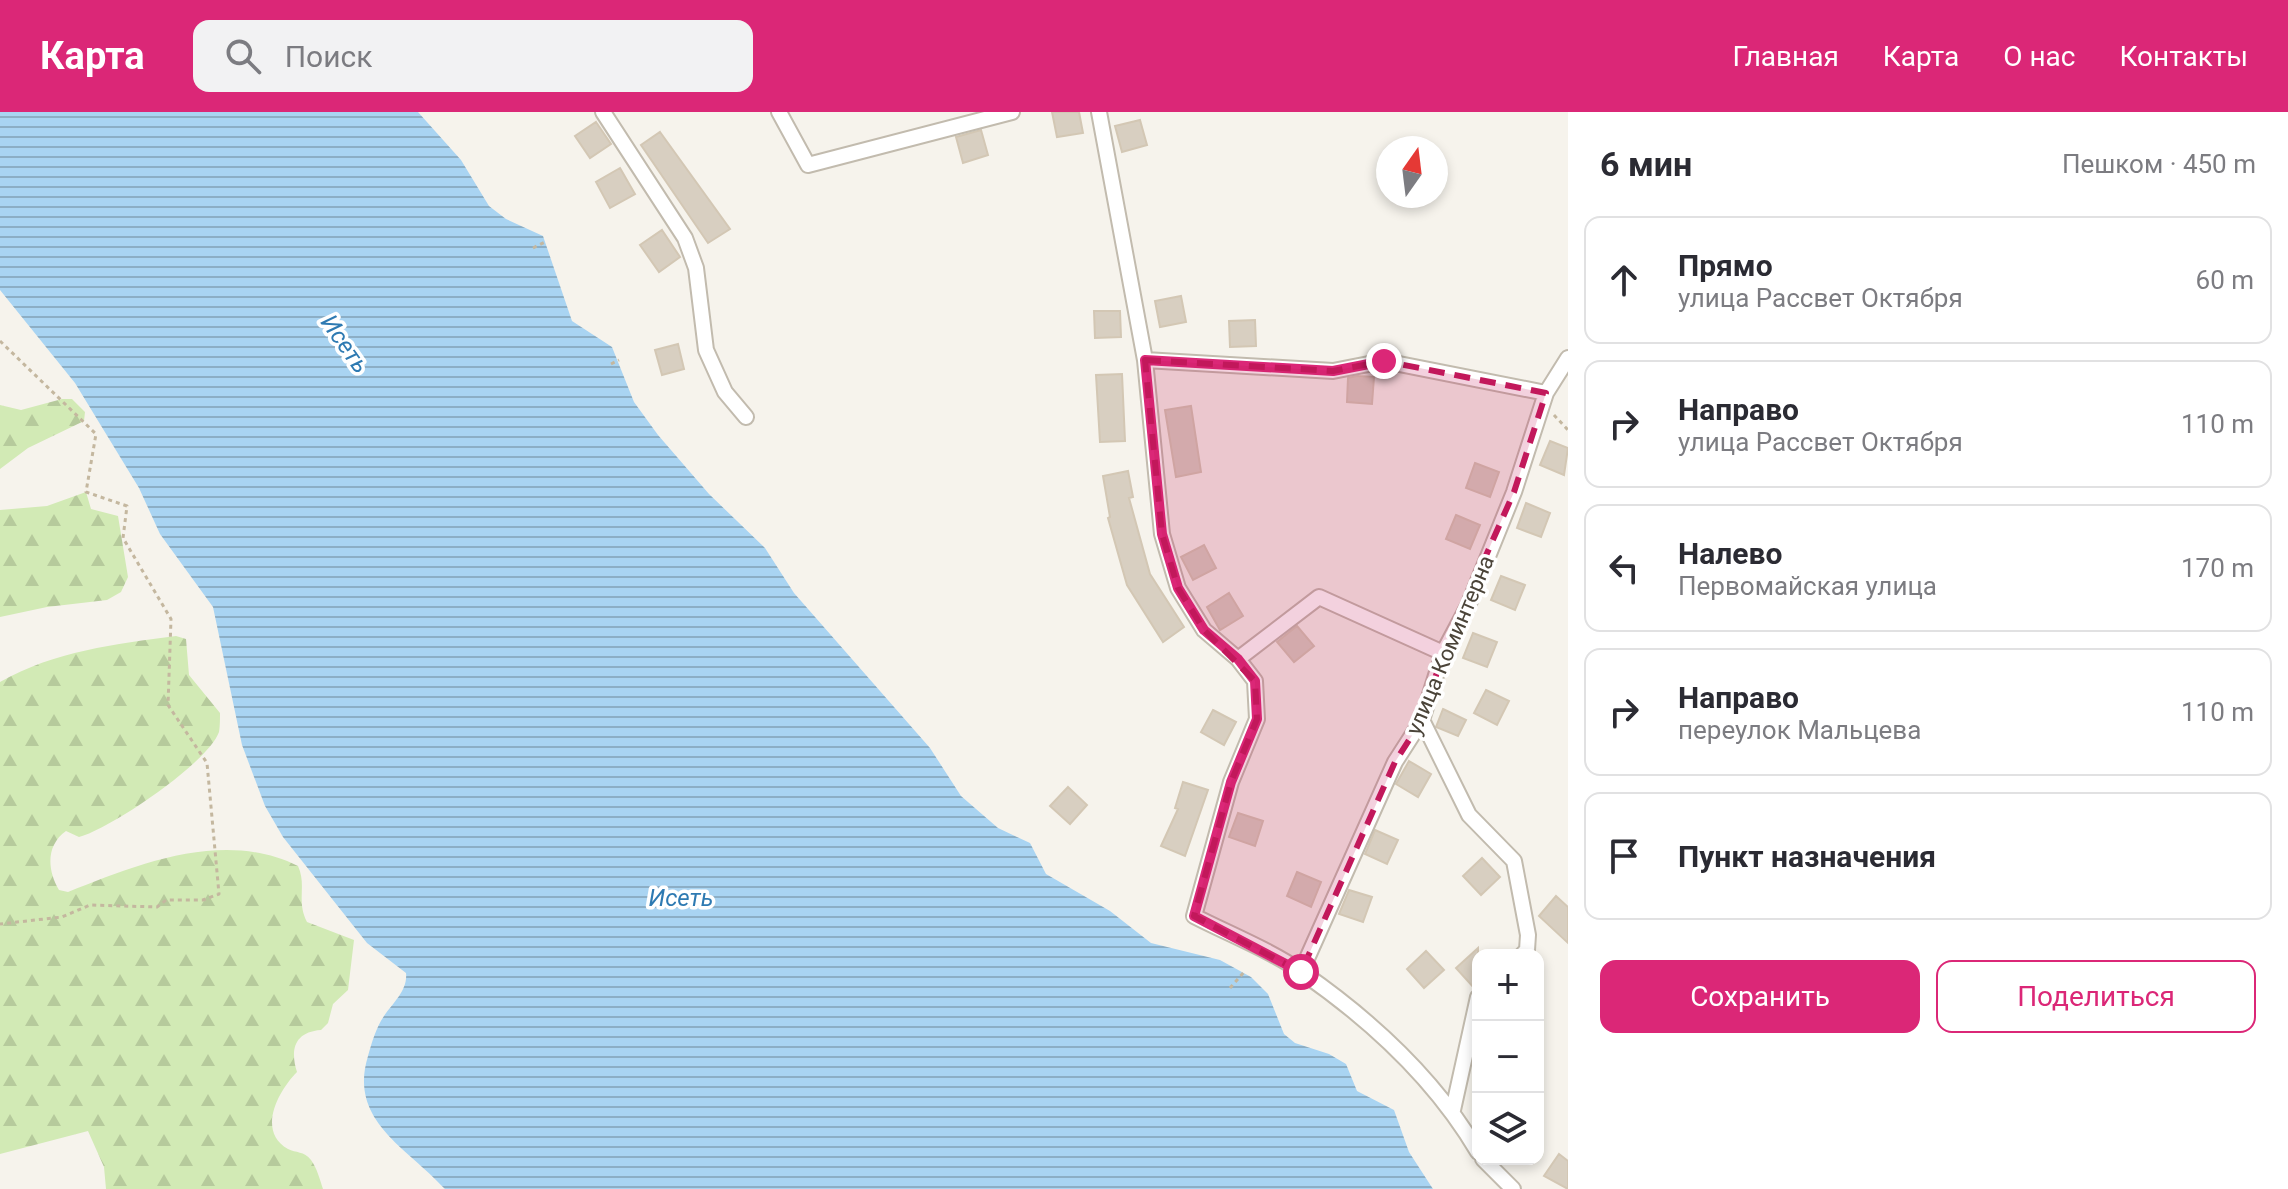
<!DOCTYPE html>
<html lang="ru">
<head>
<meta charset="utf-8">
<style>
	:root { --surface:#fff; --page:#f2f2f3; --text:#2b2b33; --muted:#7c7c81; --line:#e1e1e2; --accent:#db2777 }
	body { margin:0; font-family:Roboto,sans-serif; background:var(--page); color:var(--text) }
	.controls { position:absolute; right:24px; bottom:24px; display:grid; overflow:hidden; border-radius:16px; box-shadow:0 4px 12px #0003 }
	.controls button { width:72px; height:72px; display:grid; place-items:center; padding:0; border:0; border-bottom:2px solid var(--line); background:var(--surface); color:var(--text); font:40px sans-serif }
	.compass { position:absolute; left:1376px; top:24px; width:72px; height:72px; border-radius:50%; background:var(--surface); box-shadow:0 4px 12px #0003; rotate:14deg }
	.stop { position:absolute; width:24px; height:24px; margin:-18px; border:6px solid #db2777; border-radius:50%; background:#fff }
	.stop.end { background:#db2777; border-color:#fff; box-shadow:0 2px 8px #0008 }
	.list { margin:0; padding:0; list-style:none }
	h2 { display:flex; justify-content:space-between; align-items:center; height:104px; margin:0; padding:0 32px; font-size:34px }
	h2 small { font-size:26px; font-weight:400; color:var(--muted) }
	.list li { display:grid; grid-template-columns:52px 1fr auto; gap:24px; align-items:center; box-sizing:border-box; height:128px; margin:0 16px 16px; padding:0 16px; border:2px solid var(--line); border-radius:16px }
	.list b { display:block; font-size:30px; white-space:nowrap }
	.list p { margin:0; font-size:26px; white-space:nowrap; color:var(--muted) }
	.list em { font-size:26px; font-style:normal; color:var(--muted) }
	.actions { display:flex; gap:16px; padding:24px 32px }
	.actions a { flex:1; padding:18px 0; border:2px solid var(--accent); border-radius:16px; text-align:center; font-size:28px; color:var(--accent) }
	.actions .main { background:var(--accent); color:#fff }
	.icon { flex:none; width:44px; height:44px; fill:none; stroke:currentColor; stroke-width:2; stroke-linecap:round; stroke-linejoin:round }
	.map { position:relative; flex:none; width:1568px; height:1077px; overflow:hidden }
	header { display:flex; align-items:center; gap:48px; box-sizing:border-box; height:112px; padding:0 40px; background:var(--accent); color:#fff }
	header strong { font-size:38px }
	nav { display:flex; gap:44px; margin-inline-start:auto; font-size:28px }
	.search { width:560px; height:72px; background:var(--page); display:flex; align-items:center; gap:20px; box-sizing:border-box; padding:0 28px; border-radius:16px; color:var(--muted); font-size:30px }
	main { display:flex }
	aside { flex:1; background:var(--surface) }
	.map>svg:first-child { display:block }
	.forest { fill:url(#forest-firs) }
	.water { fill:url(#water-rules) }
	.building { fill:#d8cfc1; stroke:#d3c7b4; stroke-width:2 }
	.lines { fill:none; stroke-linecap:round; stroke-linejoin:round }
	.minor-casing { stroke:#c2bbae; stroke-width:18 }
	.path { stroke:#c4b79f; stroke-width:3; stroke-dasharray:4 4; stroke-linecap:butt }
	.minor { stroke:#fff; stroke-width:14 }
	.route { stroke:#db2777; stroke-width:10 }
	.marked { fill:#c2185b; fill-opacity:0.2; stroke:#c2185b; stroke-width:6; stroke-dasharray:16 10; stroke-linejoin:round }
	.labels { text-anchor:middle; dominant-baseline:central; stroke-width:7; stroke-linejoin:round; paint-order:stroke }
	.street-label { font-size:22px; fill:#4b4439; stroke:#fff }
	.water-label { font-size:24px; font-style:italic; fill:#2e7ab2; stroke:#fff }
</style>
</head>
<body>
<header>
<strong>Карта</strong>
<div class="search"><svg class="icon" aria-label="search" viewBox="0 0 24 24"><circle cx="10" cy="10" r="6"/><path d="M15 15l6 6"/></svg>Поиск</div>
<nav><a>Главная</a><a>Карта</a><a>О нас</a><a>Контакты</a></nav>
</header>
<main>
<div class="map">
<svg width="1568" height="1077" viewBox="0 0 1568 1077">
	<defs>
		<pattern id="forest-firs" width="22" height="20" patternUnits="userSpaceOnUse" patternTransform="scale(2)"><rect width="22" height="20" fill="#d2eab5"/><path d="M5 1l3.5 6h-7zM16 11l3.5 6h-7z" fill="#b6ca9c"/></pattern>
		<pattern id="water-rules" width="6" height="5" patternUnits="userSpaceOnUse" patternTransform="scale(2)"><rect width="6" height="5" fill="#a9d4f2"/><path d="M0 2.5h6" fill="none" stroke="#8caec5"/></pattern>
	</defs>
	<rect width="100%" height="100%" fill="#f6f3ec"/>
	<path class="forest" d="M62,287H72L85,300L84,309L28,336L0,357V293L21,298Z
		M86,380L91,397L118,404L128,465L121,480L107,488L47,495L0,505V398L47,394Z
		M176,524L186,527L189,563L220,601C220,607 220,615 219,620C208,651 110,717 79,725L66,719C46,733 47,758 59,778L68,780C138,752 224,717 298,754C307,774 296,788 307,810L354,828L348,878L333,892L328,911L321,918C294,920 290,938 297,960C279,978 256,1019 288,1037C296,1041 304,1039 311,1048C317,1056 320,1068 323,1077H106L104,1055L88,1019L0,1042V570C55,539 115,532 176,524Z"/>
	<path class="water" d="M0,0H418L461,48L489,94L506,107L543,124L572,209L612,235L634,290L658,323L709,382L765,436L794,481L930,636L961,684L998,716L1030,731L1046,762L1110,799L1151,831L1220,848L1251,865L1268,882L1284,922L1295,931L1329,942L1346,952L1357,979L1394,998L1409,1040L1433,1077H445C407,1035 348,1009 368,944C372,930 376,916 384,904C393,891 408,878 406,861L367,831L283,725L265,694L242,633L213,495L160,422L139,376L75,271L0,178Z"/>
	<path class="building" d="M1052,0H1079L1083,21L1057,25Z
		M1140,8L1147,33L1122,40L1115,14Z
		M596,10L611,32L590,46L575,24Z
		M981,18L988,43L963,51L956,25Z
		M660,20L730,117L708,131L641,33Z
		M620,56L635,82L610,96L596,70Z
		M662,118L680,145L659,160L640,133Z
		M1181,184L1186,210L1160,215L1155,189Z
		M1094,199H1120L1121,225L1095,226Z
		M1255,208L1256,234L1230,235L1229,209Z
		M678,232L684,257L662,263L655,238Z
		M1122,262L1125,329L1100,330L1096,263Z
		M1357,264L1374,265L1372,292L1347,290L1348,266Z
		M1191,294L1201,360L1176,365L1165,298Z
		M1550,329L1568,336L1564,363L1540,353Z
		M1475,351L1499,360L1490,385L1466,376Z
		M1128,359L1133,385L1129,386L1150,462L1184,515L1163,530L1127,473L1108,406L1110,405L1103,364Z
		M1526,391L1550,401L1541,425L1517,416Z
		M1456,403L1480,413L1470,437L1446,427Z
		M1204,433L1216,456L1193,468L1181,445Z
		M1501,464L1525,473L1515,498L1491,488Z
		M1229,481L1243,504L1220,518L1207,495Z
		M1297,514L1314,534L1294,550L1277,530Z
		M1473,521L1497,530L1487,555L1463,546Z
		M1486,578L1509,589L1497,613L1474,601Z
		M1443,597L1466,608L1458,624L1436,615Z
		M1213,598L1236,610L1224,633L1201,620Z
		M1409,649L1431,662L1418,685L1396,672Z
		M1183,670L1208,678L1185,744L1161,734L1178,697L1175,696Z
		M1068,675L1087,693L1070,712L1050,694Z
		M1238,701L1263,709L1255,734L1229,725Z
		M1375,718L1398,728L1387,752L1365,742Z
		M1482,746L1500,765L1481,783L1463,764Z
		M1297,760L1321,770L1311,795L1287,784Z
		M1349,778L1372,785L1363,810L1339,802Z
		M1556,784L1568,795V831L1539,804Z
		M1478,836V875L1474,876L1456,856Z
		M1426,839L1444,858L1424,876L1407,857Z
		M1559,1042L1568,1049V1077L1544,1064Z"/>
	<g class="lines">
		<g class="minor-casing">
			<path id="minor" d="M603,0L685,126L696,156L706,238L725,280L746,305
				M779,0L808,53L1012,0
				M1099,0L1145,248L1162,422L1178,476L1204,518L1238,547L1319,485L1443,541
				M1145,248L1333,259L1384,249L1546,281
				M1238,547L1255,569L1257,607L1231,670L1194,804C1229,822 1270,838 1303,861C1372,909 1435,967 1478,1040
				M1422,608L1469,703L1514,749L1528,823L1527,838L1522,843
				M1301,860L1395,650L1422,608L1443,541L1468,494L1514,380L1546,281L1568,246
				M1453,998L1478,885
				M1483,1047L1513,1077"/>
		</g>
		<path class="path" d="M533,136L545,130
			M0,229L96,322L86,380L127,394L123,426L171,507L168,593L207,651L219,782L203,788H166L157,795L90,793L62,805L0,812
			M611,252L619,248
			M1554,303L1568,318
			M1230,876L1244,860"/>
		<use href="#minor" class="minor"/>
	</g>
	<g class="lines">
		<path class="route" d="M1301,860L1194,804L1231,670L1257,607L1255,569L1238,547L1204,518L1178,476L1162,422L1145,248L1333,259L1384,249"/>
	</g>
	<path class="marked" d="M1145,248L1333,259L1384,249L1546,281L1514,380L1443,541L1422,608L1395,650L1301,860L1194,804L1231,670L1257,607L1255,569L1204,518L1178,476L1162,422Z"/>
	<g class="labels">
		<g class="street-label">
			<text transform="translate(1450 533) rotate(-67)">улица Коминтерна</text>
		</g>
		<g class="water-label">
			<text transform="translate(345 232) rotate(55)">Исеть</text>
			<text x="681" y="786">Исеть</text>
		</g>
	</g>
</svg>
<div class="controls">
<button>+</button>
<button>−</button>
<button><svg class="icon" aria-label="layers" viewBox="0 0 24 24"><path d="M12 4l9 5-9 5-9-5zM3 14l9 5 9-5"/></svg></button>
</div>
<svg class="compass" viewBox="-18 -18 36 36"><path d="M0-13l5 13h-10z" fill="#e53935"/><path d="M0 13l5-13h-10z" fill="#7c7c81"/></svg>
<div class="stop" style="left:1301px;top:860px"></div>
<div class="stop end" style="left:1384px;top:249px"></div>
</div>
<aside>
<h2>6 мин<small>Пешком · 450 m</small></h2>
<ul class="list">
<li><svg class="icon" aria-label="ahead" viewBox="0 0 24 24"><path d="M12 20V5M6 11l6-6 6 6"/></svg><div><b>Прямо</b><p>улица Рассвет Октября</p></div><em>60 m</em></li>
<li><svg class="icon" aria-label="right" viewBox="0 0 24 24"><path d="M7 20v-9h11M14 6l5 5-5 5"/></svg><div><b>Направо</b><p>улица Рассвет Октября</p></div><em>110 m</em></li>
<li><svg class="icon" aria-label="left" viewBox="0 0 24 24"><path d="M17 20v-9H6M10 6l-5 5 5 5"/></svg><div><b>Налево</b><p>Первомайская улица</p></div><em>170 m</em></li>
<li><svg class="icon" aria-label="right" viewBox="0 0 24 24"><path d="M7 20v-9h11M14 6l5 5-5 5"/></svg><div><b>Направо</b><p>переулок Мальцева</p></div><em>110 m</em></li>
<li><svg class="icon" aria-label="arrive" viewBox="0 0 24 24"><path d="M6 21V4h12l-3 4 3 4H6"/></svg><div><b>Пункт назначения</b></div></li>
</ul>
<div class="actions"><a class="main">Сохранить</a><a>Поделиться</a></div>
</aside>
</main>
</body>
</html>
